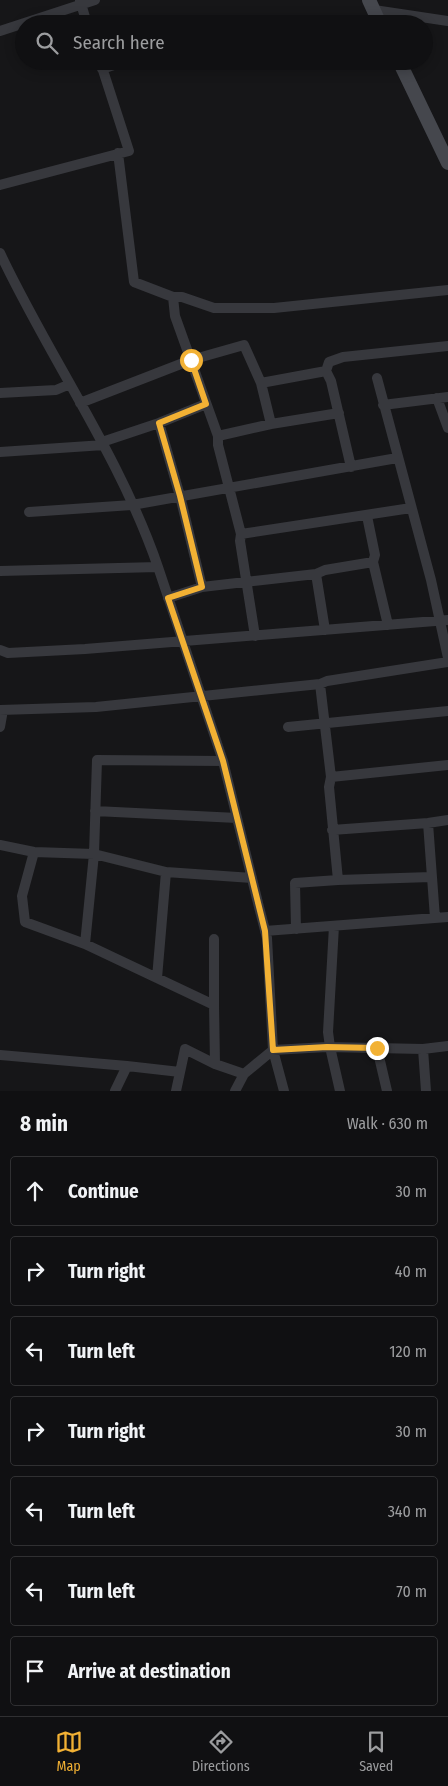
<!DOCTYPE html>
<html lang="en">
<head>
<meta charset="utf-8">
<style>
	:root { --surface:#101012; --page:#1e1e20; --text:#f1f3f6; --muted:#9c9d9f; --line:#303032; --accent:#f2b134 }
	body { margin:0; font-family:"Fira Sans Condensed",sans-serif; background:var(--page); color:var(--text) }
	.stop { position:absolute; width:15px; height:15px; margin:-11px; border:4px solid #f2b134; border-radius:50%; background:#fff }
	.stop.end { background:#f2b134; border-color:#fff; box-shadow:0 1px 5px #0008 }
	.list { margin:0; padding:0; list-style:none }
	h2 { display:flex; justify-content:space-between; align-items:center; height:65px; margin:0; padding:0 20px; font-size:21px }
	h2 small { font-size:16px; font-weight:400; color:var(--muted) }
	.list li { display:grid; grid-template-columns:32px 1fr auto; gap:15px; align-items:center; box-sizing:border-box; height:70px; margin:0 10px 10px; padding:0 10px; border:1px solid var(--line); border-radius:5px }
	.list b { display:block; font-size:19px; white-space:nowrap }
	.list em { font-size:16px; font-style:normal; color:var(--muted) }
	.icon { flex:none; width:28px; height:28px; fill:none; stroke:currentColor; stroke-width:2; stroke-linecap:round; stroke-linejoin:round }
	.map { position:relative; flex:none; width:448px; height:1091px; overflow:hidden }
	.search { position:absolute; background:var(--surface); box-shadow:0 2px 12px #0003; left:15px; right:15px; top:15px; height:55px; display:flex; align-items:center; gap:12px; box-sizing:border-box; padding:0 18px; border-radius:28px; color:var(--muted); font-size:19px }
	.sheet { height:625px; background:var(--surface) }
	nav { display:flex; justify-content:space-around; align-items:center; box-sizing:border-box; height:70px; border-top:1px solid var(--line); background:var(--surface); font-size:14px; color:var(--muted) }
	nav a { display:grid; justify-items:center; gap:2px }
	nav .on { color:var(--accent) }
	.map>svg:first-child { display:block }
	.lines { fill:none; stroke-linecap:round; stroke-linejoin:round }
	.street { stroke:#37383d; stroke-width:10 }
	.secondary { stroke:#45474d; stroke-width:14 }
	.route { stroke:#f2b134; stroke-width:6 }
</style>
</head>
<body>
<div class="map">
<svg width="448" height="1091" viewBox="0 0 448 1091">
	<rect width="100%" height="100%" fill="#161618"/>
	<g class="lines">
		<path class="street" d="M80,0L87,24
			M374,10L448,21
			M0,31L95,0
			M102,69L126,61
			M118,153L134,282L173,297H182L214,308H274L448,290
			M0,185L129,151L100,61
			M0,253C50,359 120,456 158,567L223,761L259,907L267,938L273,1050L284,1091
			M173,297L175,316L218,436V445L241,534L240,541L255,636
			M377,378L431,580L448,658
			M261,383L326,371
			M0,393L56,390L70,384
			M437,398L448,428
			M80,403L191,360L244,345L261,383L271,424
			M383,405L448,397
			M159,423L180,496L202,587
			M218,436L271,424L339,413
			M102,442L159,423L206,404
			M0,452L104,445
			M351,467L331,381L326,371L329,362L343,357L448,346
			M29,512L132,505L397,458
			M367,516L375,555L373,562L388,625
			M241,534L411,508
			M0,571L158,567
			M316,574L325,630
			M168,598L202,587L316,574L325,570L373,562
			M0,650L8,653L85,649L448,620
			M320,684L331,777L329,787L338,880
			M0,710L96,707L320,684L327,681L448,662
			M0,727L3,710
			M288,727L448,711
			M331,777L448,765
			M95,811L237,818
			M428,823L435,918
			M332,830L428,823L448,820
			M0,845L34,852L94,854L166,872L252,878
			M34,852L22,896L25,922L85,944
			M334,926L328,1032L330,1047L340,1091
			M296,929L295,883L338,880L431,877
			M265,931L448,917
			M214,939V1005
			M157,978L166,872
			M377,1048L387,1091
			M423,1049L426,1091
			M0,1055L127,1066
			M215,1064L244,1074L273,1050L327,1047L423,1049L448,1046
			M115,1091L127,1066L180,1072
			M176,1091L185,1049L215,1064L214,1005L85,944L94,854L97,760L223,761
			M235,1091L244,1074"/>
		<path class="secondary" d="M369,0L380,24
			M399,61L448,163"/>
	</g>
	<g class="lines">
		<path class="route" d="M191,360L206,404L159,423L180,496L202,587L168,598L223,761L265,931L273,1050L327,1047L377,1048"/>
	</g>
</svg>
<div class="stop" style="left:191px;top:360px"></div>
<div class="stop end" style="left:377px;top:1048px"></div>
<div class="search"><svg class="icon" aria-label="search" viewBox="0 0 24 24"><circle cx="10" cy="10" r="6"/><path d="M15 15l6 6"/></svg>Search here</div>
</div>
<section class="sheet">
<h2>8 min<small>Walk · 630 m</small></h2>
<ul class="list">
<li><svg class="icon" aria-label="ahead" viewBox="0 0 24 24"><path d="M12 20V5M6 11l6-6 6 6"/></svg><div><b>Continue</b></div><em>30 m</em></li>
<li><svg class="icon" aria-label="right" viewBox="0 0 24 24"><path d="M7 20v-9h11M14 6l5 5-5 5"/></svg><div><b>Turn right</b></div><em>40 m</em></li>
<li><svg class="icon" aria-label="left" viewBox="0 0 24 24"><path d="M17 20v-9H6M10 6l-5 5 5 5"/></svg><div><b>Turn left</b></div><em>120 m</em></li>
<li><svg class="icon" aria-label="right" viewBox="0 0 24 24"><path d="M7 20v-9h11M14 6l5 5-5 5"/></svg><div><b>Turn right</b></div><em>30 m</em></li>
<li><svg class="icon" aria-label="left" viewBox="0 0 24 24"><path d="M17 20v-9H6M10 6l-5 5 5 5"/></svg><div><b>Turn left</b></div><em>340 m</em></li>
<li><svg class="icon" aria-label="left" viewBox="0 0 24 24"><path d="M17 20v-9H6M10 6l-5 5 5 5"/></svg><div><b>Turn left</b></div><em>70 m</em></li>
<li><svg class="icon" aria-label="arrive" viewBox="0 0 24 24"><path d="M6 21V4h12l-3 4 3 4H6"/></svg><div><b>Arrive at destination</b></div></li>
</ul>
</section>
<nav>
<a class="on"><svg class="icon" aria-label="map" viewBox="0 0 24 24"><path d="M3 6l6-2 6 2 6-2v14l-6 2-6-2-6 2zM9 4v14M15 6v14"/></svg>Map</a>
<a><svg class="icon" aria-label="directions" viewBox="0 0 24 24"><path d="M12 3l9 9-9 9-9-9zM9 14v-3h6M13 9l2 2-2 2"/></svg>Directions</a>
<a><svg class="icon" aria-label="saved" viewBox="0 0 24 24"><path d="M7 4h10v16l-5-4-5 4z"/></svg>Saved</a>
</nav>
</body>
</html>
